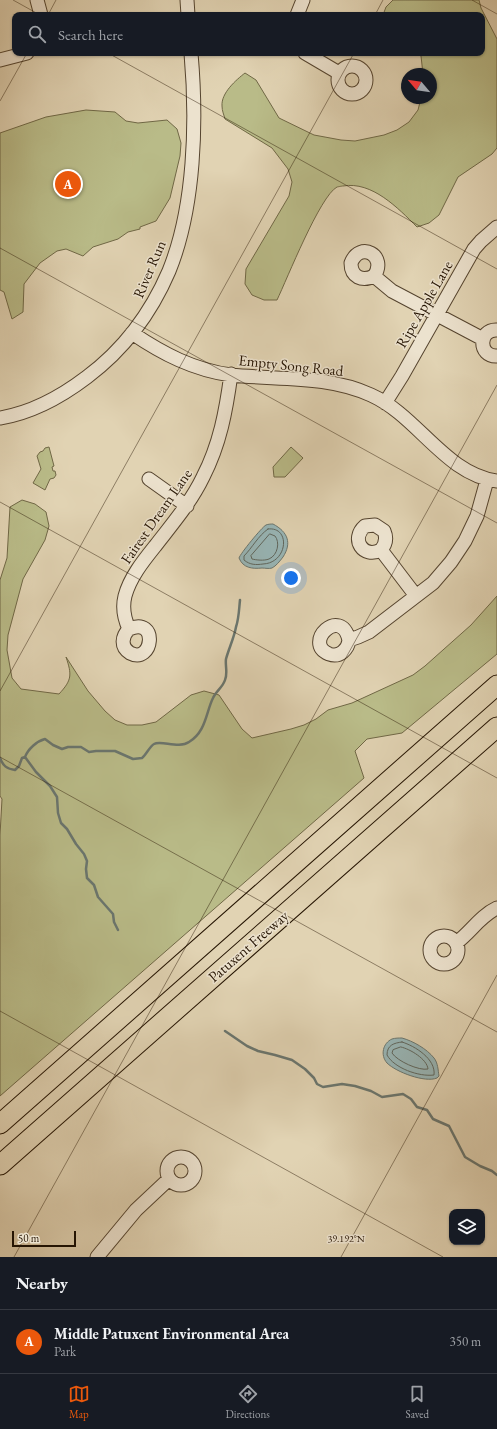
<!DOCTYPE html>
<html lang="en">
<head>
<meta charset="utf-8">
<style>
	:root { --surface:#171b24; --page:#20242c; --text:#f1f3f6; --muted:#9ea1a6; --line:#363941; --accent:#ea580c }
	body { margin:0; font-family:"EB Garamond",serif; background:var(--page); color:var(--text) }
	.controls { position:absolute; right:12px; bottom:12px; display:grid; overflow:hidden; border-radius:8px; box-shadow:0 1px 3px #0004 }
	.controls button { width:36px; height:36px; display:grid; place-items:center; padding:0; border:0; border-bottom:1px solid var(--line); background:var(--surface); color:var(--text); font:20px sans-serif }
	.compass { position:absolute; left:401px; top:68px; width:36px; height:36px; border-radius:50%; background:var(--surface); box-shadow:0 1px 3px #0004; rotate:299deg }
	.scale { position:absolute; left:12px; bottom:10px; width:64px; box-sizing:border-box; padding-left:4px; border:2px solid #261503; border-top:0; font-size:11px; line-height:14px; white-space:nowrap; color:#261503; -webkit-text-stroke:3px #ece2ce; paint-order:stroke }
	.you { position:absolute; left:291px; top:578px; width:14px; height:14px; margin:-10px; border:3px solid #fff; border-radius:50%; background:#1a73e8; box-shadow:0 0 0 6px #1a73e833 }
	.badge { display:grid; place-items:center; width:26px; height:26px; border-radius:50%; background:var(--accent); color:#fff; font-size:13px; font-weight:700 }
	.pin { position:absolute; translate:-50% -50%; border:2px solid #fff; box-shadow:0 1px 4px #0006 }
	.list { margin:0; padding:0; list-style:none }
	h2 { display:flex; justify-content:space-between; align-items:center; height:52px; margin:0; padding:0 16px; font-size:17px }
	h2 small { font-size:13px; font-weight:400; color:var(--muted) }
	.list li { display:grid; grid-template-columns:26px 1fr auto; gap:12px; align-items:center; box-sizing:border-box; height:64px; padding:0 16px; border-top:1px solid var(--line) }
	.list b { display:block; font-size:15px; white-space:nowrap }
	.list p { margin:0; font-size:13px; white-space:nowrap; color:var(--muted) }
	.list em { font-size:13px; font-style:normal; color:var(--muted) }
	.icon { flex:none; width:22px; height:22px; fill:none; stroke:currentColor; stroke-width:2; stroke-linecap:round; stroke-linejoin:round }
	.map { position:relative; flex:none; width:497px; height:1257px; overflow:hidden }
	.search { position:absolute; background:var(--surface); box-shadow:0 1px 3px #0004; left:12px; right:12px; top:12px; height:44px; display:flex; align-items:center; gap:10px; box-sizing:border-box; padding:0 14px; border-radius:8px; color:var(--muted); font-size:15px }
	.sheet { height:116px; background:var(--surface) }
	nav { display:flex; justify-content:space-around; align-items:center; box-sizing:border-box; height:56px; border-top:1px solid var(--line); background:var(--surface); font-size:11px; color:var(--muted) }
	nav a { display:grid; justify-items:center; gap:2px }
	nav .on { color:var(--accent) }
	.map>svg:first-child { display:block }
	.green { fill:#b9bb88; stroke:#706846 }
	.water { fill:#98b6b7; stroke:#6a766f }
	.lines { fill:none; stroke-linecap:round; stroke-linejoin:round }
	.shore { stroke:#5f665d; stroke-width:1 }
	.stream { stroke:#6a766f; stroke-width:2.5 }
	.minor-casing { stroke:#55442f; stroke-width:15 }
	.highway-casing { stroke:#261503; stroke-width:21 }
	.minor { stroke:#ece2ce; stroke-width:13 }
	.highway { stroke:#e1d3b3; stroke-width:19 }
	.ticks { fill:none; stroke:#261503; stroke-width:1; stroke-opacity:0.45 }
	.labels { text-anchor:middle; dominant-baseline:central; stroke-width:3; stroke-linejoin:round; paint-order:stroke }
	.street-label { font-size:15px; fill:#261503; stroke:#ece2ce }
	.ticks-label { font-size:10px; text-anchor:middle; fill:#261503; stroke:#ece2ce; stroke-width:3; stroke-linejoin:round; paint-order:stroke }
</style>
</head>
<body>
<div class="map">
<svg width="497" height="1257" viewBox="0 0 497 1257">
	<rect width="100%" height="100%" fill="#e1d3b3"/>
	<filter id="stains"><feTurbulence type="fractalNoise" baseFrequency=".005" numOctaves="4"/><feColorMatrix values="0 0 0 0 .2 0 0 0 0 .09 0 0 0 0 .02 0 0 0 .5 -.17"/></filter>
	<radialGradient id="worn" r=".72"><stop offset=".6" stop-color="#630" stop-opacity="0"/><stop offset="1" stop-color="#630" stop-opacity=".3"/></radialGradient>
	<path class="green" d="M393,0H479L481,8L497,39V148L492,154L458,177L439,215L429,223L417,227C398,208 372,181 343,186C342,186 337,187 337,187C320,196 287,279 277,300H264L252,295L245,284L246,269L289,196L292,182L288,169L272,148L225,119C224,115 222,111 222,106C221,93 236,80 245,73L256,80L279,118L314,135L341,140L355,141L384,135L397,130L409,122L418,110L421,98H431V74H423L421,56L417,53H482V15H383L386,7Z
		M86,110L115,112L126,121L138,123L167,120L177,129L181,143L180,156L170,198L156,221L140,227V229L128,232L118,239L93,247L83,256L66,249L57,251L40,263L24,284L23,312L12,319L4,292L0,290V133L46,117Z
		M49,447L54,466L52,467L53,471H55L56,475L54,478L50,479L45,490L33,483L41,469L37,456L40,452L43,451L45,448Z
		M291,447L303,458L285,477H274L273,467Z
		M22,500L35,504L46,512L49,526L45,540L23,579L8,635L7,650L12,678L21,689L59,694C72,680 72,675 66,657L88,691L105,711L115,720L127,725H142L156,722L191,695L204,691L219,695L242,729L252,738L291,729L304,725L316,719L328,710L352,703L413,675L425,666L471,625L497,596V654L402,733L367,739L355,751L364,778L0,1096V835L2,799L0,796V580L7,558L10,507Z"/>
	<path class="water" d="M273,524C288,532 292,543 283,557C280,561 276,566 272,568C269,569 265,568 262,568C252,569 243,568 239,558C240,554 262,527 266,525C268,524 272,524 273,524Z
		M402,1038C413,1041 427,1049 434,1058C438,1063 438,1070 439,1076L437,1078C425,1083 396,1072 387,1063C380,1055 383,1043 392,1039C395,1038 399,1038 402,1038Z"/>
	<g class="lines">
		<path class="shore" d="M268,529C291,526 288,563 263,564C256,565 250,565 244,560V556C252,548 258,536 268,529Z
			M270,534L275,536C280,542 278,555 269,559C264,561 256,560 252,559L251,556Z
			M402,1042C415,1046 436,1059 434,1075C419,1077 394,1068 387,1055C387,1045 394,1043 402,1042Z
			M401,1047C410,1049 427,1059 428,1069C419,1071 397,1061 392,1053L393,1050Z"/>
		<path class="stream" d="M25,757C28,749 37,741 45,739L53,745L62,749L68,747H81L89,752L96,751H115L133,759L142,758C146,755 150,746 154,744C161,740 179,749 189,742C206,732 206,712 213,698C216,691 223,687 225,680C228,674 225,665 226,659C229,648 234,638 236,627C239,618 239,609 240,600
			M0,758C3,766 7,769 15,770L19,766L22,758L25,757L36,772L50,786L57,797L58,813L61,823L67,829L76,844L84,854L87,861L86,869L87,878L94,885L98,897L113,914L114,922L118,930
			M225,1031L247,1046L258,1051L275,1055L292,1060L305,1069L314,1078L317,1084L323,1087L342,1084L355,1086L371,1091L382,1097L403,1094L411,1099L417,1107L427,1110L433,1119L449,1126L465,1157L480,1166L492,1171L497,1175"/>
		<g class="minor-casing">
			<path id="minor" d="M37,0L41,15
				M187,0L188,15
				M297,15L303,0
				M305,53L339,73
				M0,60L27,53
				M338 80a14 14 0 1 1 28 0a14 14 0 1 1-28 0Z
				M374,276C362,282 351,277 351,263C360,240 388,256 374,276L392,291L483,339
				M497,330C478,329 478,357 497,356
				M132,333C163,354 194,370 231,375C279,380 327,375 371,395C418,416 445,474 497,481
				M385,403L402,376L474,249L481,241L497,227
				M0,418C31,413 62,396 87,377C123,350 151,313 169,271C195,207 197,121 191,53
				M149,479L187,506
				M381,550C363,559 350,539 365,526L375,525L384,531C387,538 386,544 381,550L416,596
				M129,629C159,616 153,665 130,653C120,647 122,636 129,629C124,618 122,608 125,596C130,577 144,560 156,545C173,523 191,502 203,477C220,444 226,411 231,374
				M349,640C348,649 340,658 329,654C302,643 341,605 349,640L358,637L369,632L433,583L451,562L465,541L477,516L487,480
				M430 950a14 14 0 1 1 28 0a14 14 0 1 1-28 0Z
				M456,943C471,932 480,916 497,908
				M167 1171a14 14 0 1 1 28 0a14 14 0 1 1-28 0Z
				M97,1257L136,1210L169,1179"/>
		</g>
		<g class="highway-casing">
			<path id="highway" d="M0,1124L497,685
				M0,1165L497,727"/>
		</g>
		<use href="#minor" class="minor"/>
		<use href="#highway" class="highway"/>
	</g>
	<path class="ticks" d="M13,0L40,15M472,0L497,14M48,15L56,0M375,15L383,0M108,53L497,269M0,101L27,53M0,248L497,523M0,502L497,778M0,691L354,53M0,757L497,1032M0,1011L443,1257M14,1257L497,385M341,1257L497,975"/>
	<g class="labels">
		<g class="street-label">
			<text transform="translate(149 269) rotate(-67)">River Run</text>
			<text transform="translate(424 304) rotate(-60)">Ripe Apple Lane</text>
			<text transform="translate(291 365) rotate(6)">Empty Song Road</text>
			<text transform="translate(156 516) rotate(-55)">Fairest Dream Lane</text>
			<text transform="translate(248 946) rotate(-41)">Patuxent Freeway</text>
		</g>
	</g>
	<g class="ticks-label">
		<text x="346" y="1242">39.192°N</text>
	</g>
	<rect width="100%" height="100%" filter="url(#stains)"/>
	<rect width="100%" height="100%" fill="url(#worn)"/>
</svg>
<div class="controls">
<button><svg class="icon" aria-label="layers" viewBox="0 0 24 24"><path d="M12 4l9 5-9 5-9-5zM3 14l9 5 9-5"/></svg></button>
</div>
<svg class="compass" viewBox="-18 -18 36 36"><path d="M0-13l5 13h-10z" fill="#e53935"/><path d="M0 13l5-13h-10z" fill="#9ea1a6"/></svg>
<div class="scale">50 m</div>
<div class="you"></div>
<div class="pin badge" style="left:68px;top:184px">A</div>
<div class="search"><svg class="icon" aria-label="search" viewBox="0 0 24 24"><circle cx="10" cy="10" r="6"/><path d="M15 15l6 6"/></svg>Search here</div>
</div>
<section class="sheet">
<h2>Nearby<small></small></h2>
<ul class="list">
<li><span class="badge">A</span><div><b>Middle Patuxent Environmental Area</b><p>Park</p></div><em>350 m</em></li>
</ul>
</section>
<nav>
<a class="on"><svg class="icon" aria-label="map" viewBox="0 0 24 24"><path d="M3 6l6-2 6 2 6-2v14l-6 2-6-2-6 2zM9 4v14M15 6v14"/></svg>Map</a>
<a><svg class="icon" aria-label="directions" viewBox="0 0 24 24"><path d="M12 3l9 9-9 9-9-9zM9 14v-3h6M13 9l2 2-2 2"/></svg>Directions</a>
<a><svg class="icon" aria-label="saved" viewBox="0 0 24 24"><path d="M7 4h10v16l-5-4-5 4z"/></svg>Saved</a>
</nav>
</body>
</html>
